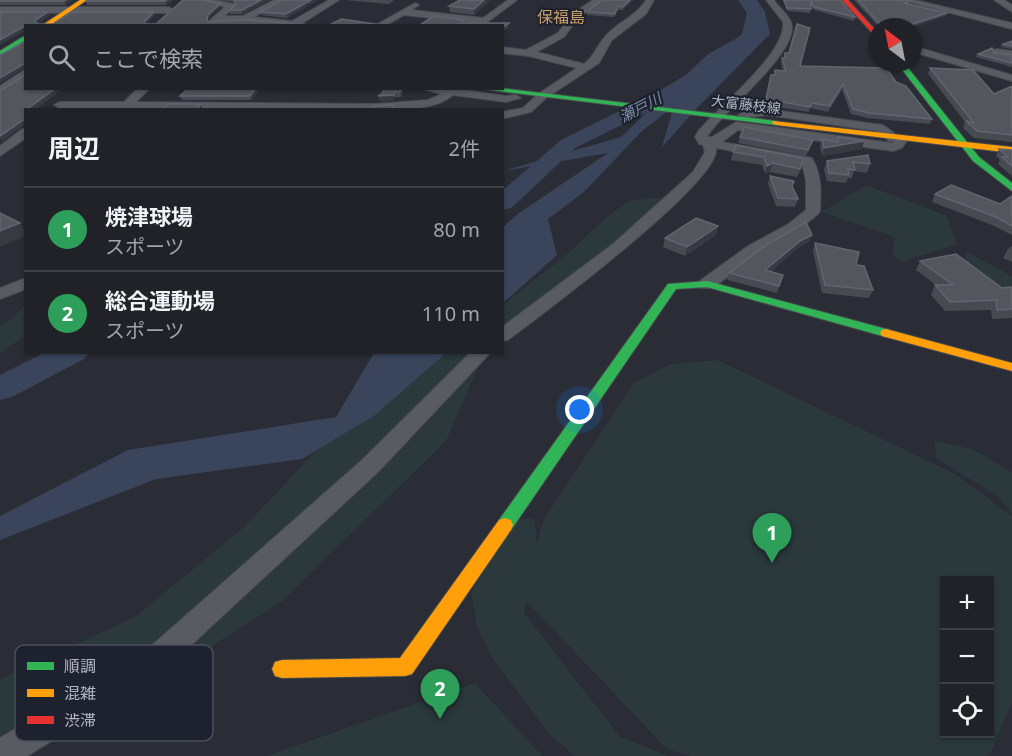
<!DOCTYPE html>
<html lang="ja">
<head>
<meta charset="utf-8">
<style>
	:root { --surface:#202228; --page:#2d2f34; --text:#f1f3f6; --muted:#a2a4a8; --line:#3d3f45; --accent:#838793 }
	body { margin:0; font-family:"Noto Sans","Noto Sans JP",sans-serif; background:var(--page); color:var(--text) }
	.controls { position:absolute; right:18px; bottom:18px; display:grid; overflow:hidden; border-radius:0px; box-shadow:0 2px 4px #0004 }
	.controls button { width:54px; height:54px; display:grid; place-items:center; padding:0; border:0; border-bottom:2px solid var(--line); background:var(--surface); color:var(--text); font:30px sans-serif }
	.compass { position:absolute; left:868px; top:18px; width:54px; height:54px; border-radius:50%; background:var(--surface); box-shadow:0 2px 4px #0004; rotate:328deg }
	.you { position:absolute; left:580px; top:410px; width:21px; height:21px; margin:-15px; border:4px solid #fff; border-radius:50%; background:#1a73e8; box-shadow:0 0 0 9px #1a73e833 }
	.badge { display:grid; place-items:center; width:39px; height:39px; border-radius:50%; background:var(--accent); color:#fff; font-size:20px; font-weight:700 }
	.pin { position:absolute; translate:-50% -50px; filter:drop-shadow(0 2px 3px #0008) }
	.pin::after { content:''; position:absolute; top:32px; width:21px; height:18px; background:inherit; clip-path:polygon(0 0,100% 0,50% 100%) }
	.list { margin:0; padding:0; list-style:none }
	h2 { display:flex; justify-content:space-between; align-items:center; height:78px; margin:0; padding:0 24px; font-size:26px }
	h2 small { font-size:20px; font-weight:400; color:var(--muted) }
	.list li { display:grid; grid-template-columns:39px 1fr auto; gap:18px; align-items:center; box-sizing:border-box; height:84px; padding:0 24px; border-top:2px solid var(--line) }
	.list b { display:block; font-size:22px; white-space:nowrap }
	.list p { margin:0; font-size:20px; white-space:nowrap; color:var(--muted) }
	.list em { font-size:20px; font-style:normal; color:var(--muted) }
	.icon { flex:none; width:33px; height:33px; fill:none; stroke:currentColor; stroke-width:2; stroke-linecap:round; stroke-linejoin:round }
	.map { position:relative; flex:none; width:1012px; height:756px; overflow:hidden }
	.search { position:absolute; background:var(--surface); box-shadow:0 2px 4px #0004; left:24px; top:24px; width:480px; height:66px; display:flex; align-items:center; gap:15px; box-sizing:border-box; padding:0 21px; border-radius:0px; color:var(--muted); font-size:22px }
	.panel { position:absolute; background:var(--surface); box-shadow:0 2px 4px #0004; left:24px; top:108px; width:480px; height:246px; border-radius:0px }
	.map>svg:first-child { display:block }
	.green { fill:#2b393d; fill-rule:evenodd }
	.water { fill:#3a455c }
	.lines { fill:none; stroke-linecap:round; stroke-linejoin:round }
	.river { fill:#3a455c; fill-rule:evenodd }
	.street-casing { stroke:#48494f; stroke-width:2 }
	.fast-casing { stroke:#48494f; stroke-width:2 }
	.slow-casing { stroke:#48494f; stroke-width:2 }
	.jam-casing { stroke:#48494f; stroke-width:2 }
	.street { fill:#595b62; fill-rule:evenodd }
	.fast { fill:#30b455; fill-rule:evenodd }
	.slow { fill:#ff9f0a; fill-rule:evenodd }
	.jam { fill:#e5322d; fill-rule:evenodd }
	.wall { fill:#484a52 }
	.shaded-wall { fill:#373a41 }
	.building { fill:#54565e; stroke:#62656e; stroke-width:1.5 }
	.labels { text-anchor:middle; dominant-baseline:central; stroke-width:4.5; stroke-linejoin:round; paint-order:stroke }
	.far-street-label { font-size:14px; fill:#b3b8c5; stroke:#1d222e }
	.far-water-label { font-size:15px; font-style:italic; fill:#7e8caa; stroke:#1d222e }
	.far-quarter-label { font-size:16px; fill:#c89f6b; stroke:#1d222e }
	.key { fill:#1d222e; stroke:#4a4f5b; stroke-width:1.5 }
	.key-label { font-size:16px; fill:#b3b8c5 }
</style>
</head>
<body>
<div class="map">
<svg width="1012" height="756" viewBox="0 0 1012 756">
	<rect width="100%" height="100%" fill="#2a2d35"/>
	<path class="green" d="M866,185L947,216L957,244L901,262L892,254L895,237L822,212Z
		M663,197L666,200L503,341V305L565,256L607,217L628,201Z
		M966,251L1012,276V293L968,285L965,262Z
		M25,304V336L0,353V325L12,319Z
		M441,353H490L481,360L446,441L282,601L168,674L108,707L31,756H0V679L135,617L243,528L316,451Z
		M718,360L955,474L1012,516V702L990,754L985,756H691L667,749L526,601L524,613L620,737L669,756H575L550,735L491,656L478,629L471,593L514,520L534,518L537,543L544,519L634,383L670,364ZM944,580H990V734H944Z
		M934,441L972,449L1012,472V514L999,497L937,459Z
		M475,683L542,756H267Z"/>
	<path class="water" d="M738,0H757L765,12L770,34L697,108L662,147L674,106L642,131L584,192L548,219L557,255L503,303V227L519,213L608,153L503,171L621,137L708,54L746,33L747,13Z
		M374,353H446L375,415L302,459L156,479L0,540V516L128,450L336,417Z"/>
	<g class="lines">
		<path class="river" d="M741,0H755L762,9L757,36L745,50L731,62L670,101L575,148L519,201L511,208L502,210V191L561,140L656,93L719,55L742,34L748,9Z
			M46,352H89L84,359L12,397L0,400V375Z"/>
		<g class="street-casing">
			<path id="street" d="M200,0H215L234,4V8L224,16H243L274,0H284L254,17L292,21L329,0H339L298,26L245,22L210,24V20L225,7Z
				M508,0H517L485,24L404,15L385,26H374L415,3L419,5L412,10L483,18Z
				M593,0H602L579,17L564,37L537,52L584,64C594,57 596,47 604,38C616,22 636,17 646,0H654L646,14L612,40L599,63L546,98L531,112L502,119V112L523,108L538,94L577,68L528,56L502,53V47L526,50L558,33L573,13Z
				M766,0H774C779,8 788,14 791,22C802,51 720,113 707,137H712L736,122L892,143L894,141H889L876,131L767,115L744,118L738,115L744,112L767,109L883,125L898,136H906L908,139L902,148L893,151L738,130L722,142L812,158C822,175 821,192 820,211L818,214L797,231L760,252L713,288H701L699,284L701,280L748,246L787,225L806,210V180L802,164L716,148C722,181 541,315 508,340L502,341V327L613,244L693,172L705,152L703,145L699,144L695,137L697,133C716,108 787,54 783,22Z
				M901,0H915L1012,23V29Z
				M994,0H1004L1012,5V12Z
				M0,7H169L173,10L169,13H0Z
				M913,46L1012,75V81L913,52Z
				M996,49L1012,51V57L993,54V50Z
				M26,69V77L0,94V86Z
				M138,88H150L136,102L375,104L428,100L442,94L419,88H452L506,96L515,95L521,98L506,102L453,95C436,110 409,108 387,110L60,108L54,105L60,102H124Z
				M22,129H26V138L0,156V146Z
				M26,278V289L0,299V288Z
				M471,352H491L378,472L162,672L27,756H0V738L142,654L362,460Z"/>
		</g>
		<g class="fast-casing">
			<path id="fast" d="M26,35V40L0,56V51Z
				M897,63H904L979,157L1012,183V191L973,161Z
				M473,88H500L776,121L780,123L776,125Z
				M707,281L890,330L892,333L886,337L707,287L676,289L511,530L505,532L499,530L497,525L499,520L668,284Z"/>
		</g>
		<g class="slow-casing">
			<path id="slow" d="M80,0H87L49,26H41Z
				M773,121L1012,147V153L776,125L772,123Z
				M886,329L1012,363V371L882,336L880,333L882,330Z
				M505,518L511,520L513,525L511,530L412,674L405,676L282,678L275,676L272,669L275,662L282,660L400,658L499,520Z"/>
		</g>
		<g class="jam-casing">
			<path id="jam" d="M842,0H848L877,32V38Z"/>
		</g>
		<use href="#street" class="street"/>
		<use href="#fast" class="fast"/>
		<use href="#slow" class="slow"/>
		<use href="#jam" class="jam"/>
	</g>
	<path class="wall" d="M0,0H72L65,5H0Z
		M87,0H173L166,5H87L86,1Z
		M219,0H269L242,14H230V10L235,5L234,2Z
		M282,0H318L287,18L261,15L260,12Z
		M345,0H394L389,4Z
		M490,0L474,15L450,12L449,6Z
		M602,0H633L623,10H617L614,17L587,15V12Z
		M783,0H840L855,17L854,21L814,10L811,6L810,13L787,11Z
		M854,0H905L909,4L947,13L946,16L913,27H879Z
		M1012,41V49L1001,47L1003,44Z
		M785,53L800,66L896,82L932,119L930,124L867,118L851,114L842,90L828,112L810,108L809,112L765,105L771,75H774L775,70L783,71L781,63L782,58H784Z
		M994,53L1012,55V67L976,57L978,54Z
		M930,68L994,94L1012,86V142L974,138L963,128L965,122L928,74Z
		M189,88H261L251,100H182L180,96Z
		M384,88H404L401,97H394V100L379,101Z
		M740,137L811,146L806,156L738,143Z
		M838,137L862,149L822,156L820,147L822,139L837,141Z
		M736,145L801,169L797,177L770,172L765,174L762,165L731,160L733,152Z
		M999,149L1012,150V176L998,164L1000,160L996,156Z
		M868,155L870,164L867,173L854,171L852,178H848L846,183L827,181L824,169L827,161Z
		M770,176L793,188L798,199L795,207L776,206L768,184Z
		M935,194L1000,204L1012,196V235L992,225L932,202Z
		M718,226L716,235L685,256L663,247L665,238Z
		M810,241L798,248L770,272L781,281L777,293L727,280L729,273Z
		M815,243L856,265L873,290L869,298L822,293L813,251Z
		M1012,246V262L1003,258L1008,249Z
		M920,261L1002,288L1012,287V318L992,319L991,310L945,311L931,295L935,285H936L916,270Z"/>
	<path class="shaded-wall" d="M66,0H72L65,5L64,1Z
		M167,0H173L166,5L165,1Z
		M261,0H269L242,14V10Z
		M311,0H318L287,18L286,14Z
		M484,0H490L474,15V9Z
		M630,0H633L623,10V7Z
		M220,4V8L209,18L208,24L207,20L208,15Z
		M48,12L50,15L37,24L35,20Z
		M154,12L155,15L145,26L144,22Z
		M947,13L946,16L913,27H906Z
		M509,23V28L502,32V28Z
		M23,27L25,31L0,45V40Z
		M25,63L26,67L0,83V78Z
		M843,84L842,90L828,112L830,106Z
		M56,88H64L35,110L27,109Z
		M256,88H261L251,100L250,96Z
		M402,88H404L401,97L400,92Z
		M394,92V100L379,101L378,96Z
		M201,104L202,110H196Z
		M26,118V124L1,142L0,136Z
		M864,141L862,149L822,156L824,148Z
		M773,163L770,172L765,174L767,166Z
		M20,223L26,234V236L0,247V231Z
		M718,226L716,235L685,256L687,247Z
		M812,235L810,241L798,248L763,277L765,270L800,241Z"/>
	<path class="building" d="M0,0H66L64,1H0Z
		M87,0H167L165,1H86Z
		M183,0H204L220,4L208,15L207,20L209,22L244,20L313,25L26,26V28L23,27L0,40V12H48L35,20L37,24H53L71,12H154L144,22L146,24H156Z
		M234,0H261L242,10H230L235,4Z
		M282,0H311L286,14L260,12Z
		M460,0H484L474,9L449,6Z
		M602,0H630L623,7L618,6L615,14L587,12Z
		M784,0H840L855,17L814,7L811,2V9L787,8Z
		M858,0H905L909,1L904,3L947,13L907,26L900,25L891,27L880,24Z
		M434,16L464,20L460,23H509L502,28V26H418Z
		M341,19L389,26H328Z
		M797,24L810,28L800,66L886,68L896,82L906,86L932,119L869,113L853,109L843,84L830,106L812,103L810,107L766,99L771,75H775V70L786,71L782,58H785V53H789Z
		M26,41V88H56L27,109H39L26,110V118L0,136V91L25,75V63L0,78V55Z
		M1012,41V46L1003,44Z
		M992,48L994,53L1012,55V63L978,54Z
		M930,68L973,70L994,94L1012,86V135L977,131L966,121L974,123Z
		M189,88H256L250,96H180Z
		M384,88H402L400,92H394V95L378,96L382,94Z
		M168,104H201L196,110H162Z
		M393,105V110H375V106Z
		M744,127L813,140L808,150L740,137Z
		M838,137L864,141L824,148L822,139L838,142Z
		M736,145L802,158L803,161L800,169L773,163L767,166L764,157L733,152Z
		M999,149L1012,150V166L1002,157H1008Z
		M868,155L870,164L853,162L855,170L848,169L849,175L829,173L827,161Z
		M770,176L794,181L792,186L798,199L778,198Z
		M951,185L1000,204L1012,196V226L996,217L935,194Z
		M0,213L20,223L0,231Z
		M696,218L718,226L687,247L665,238Z
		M806,222L812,235L800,241L765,270L783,275L779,286L729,273L763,247Z
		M815,243L859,252L856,265L864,266L873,290L825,285Z
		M956,254L1002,288L1012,287V309L997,310L996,301L999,300L950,302L935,285H953L920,261Z"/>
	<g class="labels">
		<g class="far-street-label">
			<text transform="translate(746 104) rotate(7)">大富藤枝線</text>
		</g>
		<g class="far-water-label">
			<text transform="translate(640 107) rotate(-28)">瀬戸川</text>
		</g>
		<g class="far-quarter-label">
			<text x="561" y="17">保福島</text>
		</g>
	</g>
	<rect x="15" y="645" width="198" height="96" rx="9" class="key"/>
	<rect x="27" y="662" width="27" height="8" fill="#30b455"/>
	<rect x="27" y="689" width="27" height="8" fill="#ff9f0a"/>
	<rect x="27" y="716" width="27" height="8" fill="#e5322d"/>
	<g class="key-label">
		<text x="64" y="672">順調</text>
		<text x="64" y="699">混雑</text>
		<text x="64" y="726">渋滞</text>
	</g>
</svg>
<div class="controls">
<button>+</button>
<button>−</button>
<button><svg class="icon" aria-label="locate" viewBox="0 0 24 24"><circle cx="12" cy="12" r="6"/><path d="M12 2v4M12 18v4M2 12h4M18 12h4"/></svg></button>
</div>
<svg class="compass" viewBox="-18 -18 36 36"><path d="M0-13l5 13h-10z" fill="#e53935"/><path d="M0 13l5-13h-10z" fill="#a2a4a8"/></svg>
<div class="you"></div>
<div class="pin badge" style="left:772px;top:563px;background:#2e9e5b">1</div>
<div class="pin badge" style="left:440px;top:719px;background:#2e9e5b">2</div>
<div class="search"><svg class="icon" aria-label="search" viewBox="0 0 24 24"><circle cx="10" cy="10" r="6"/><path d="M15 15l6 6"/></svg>ここで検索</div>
<section class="panel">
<h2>周辺<small>2件</small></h2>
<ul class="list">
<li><span class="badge" style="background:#2e9e5b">1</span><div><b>焼津球場</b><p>スポーツ</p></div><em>80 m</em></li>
<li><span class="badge" style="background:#2e9e5b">2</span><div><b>総合運動場</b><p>スポーツ</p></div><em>110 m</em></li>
</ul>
</section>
</div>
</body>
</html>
